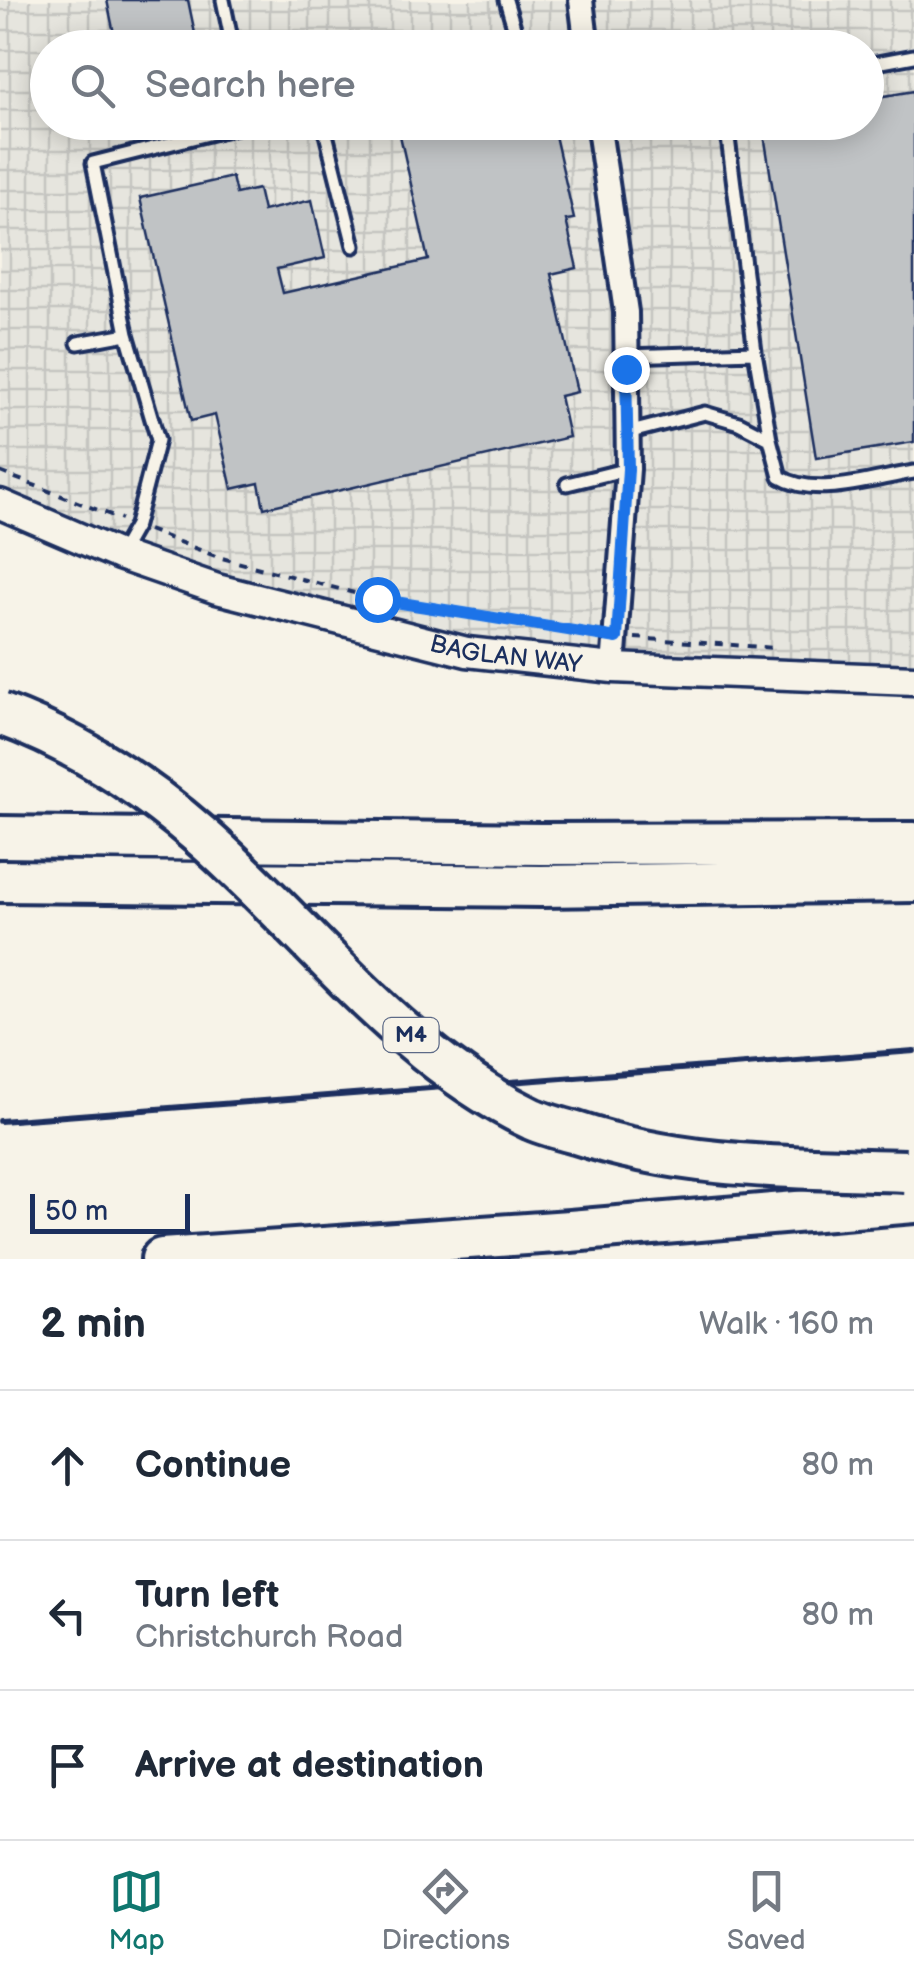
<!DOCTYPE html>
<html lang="en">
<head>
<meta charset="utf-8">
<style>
	:root { --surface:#fff; --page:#f2f2f3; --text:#1f2937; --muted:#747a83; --line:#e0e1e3; --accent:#0f766e }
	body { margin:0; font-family:"Balsamiq Sans",sans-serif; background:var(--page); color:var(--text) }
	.scale { position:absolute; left:30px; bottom:25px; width:160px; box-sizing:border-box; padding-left:10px; border:5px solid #1b2f5e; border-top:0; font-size:28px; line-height:35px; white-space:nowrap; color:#1b2f5e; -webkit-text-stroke:8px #f7f3e8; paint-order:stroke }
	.stop { position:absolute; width:30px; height:30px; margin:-22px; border:8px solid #1a73e8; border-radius:50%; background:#fff }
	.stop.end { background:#1a73e8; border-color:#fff; box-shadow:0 2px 10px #0008 }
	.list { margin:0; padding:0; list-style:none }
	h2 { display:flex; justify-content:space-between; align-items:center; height:130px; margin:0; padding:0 40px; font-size:42px }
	h2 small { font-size:32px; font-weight:400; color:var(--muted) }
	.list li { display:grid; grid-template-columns:65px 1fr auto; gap:30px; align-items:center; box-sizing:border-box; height:150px; padding:0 40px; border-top:2px solid var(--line) }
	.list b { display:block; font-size:38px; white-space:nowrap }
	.list p { margin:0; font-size:32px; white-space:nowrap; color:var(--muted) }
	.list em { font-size:32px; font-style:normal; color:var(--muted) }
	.icon { flex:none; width:55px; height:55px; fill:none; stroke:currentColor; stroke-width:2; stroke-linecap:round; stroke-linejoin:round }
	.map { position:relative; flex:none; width:914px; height:1259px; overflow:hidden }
	.search { position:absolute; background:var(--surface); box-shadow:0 5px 25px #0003; left:30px; right:30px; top:30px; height:110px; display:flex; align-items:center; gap:25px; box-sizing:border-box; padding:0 35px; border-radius:55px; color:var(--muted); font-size:38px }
	.sheet { height:580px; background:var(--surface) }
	nav { display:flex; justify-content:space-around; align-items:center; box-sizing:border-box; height:140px; border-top:2px solid var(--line); background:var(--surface); font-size:28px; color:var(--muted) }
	nav a { display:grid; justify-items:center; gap:5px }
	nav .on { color:var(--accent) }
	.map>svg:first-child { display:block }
	.industrial { fill:url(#industrial-grid); fill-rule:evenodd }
	.building { fill:#c0c3c5; stroke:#1b2f5e; stroke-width:2.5 }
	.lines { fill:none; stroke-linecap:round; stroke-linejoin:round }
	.service-casing { stroke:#1b2f5e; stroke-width:19 }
	.minor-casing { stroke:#1b2f5e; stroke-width:30 }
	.tertiary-casing { stroke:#1b2f5e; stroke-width:35 }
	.motorway-casing { stroke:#1b2f5e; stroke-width:48 }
	.path { stroke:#1b2f5e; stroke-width:4; stroke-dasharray:8 8; stroke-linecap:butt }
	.service { stroke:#f7f3e8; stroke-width:11 }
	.minor { stroke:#f7f3e8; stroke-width:22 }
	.tertiary { stroke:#f7f3e8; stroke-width:28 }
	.motorway { stroke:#f7f3e8; stroke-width:40 }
	.rail { stroke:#1b2f5e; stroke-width:6 }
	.motorway-bridge-casing { stroke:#1b2f5e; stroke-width:48; stroke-linecap:butt }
	.motorway-bridge { stroke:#f7f3e8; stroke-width:40 }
	.route { stroke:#1a73e8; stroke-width:12 }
	.labels { text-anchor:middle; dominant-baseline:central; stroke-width:10; stroke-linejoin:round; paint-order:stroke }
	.shield { fill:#f7f3e8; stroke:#5d6a87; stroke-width:2.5 }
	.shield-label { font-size:22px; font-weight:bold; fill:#1b2f5e }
	.street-label { font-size:25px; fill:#1b2f5e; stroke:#f7f3e8 }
</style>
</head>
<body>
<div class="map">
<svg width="914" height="1259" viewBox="0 0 914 1259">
	<defs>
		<pattern id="industrial-grid" width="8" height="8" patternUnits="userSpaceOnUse" patternTransform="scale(2.5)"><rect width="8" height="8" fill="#e6e5de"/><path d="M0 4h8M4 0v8" fill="none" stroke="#c5c5c1"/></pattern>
	</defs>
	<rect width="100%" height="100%" fill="#f7f3e8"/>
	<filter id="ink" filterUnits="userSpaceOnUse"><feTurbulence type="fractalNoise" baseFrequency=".01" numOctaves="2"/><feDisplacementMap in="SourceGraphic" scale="20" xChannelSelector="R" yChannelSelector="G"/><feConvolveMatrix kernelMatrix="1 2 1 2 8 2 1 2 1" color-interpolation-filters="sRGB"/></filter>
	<g filter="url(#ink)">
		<path class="industrial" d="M0,0H914V680L613,668L217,589L0,504ZM48,48H866V122H48Z"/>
		<path class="building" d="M107,0H188L198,48H117Z
			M914,91V442L816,458L762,122H866V99Z
			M397,122H552L574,219L566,220L577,268L551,274L577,392L560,396L569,437L264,508L259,483L232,489L215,415L191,421L140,198L232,177L236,194L258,189L263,211L312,200L325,258L277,269L283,293L428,260Z"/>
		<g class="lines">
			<g class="service-casing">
				<path id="service" d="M223,0L233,48
					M506,0L520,48
					M866,65L914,56
					M323,122L354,246
					M726,122L755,352L770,439L780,477C816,499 874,478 914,472
					M78,343L127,334
					M626,356L755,352
					M627,433L705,413L739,423L770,439
					M567,484L628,469
					M119,555L136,525L158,440L127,334L93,163L256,122"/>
			</g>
			<g class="minor-casing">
				<path id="minor" d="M581,0L587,48
					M598,122L626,312L628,469L613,668"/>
			</g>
			<g class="tertiary-casing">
				<g id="tertiary">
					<path id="s1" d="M0,504L119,555L217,589L467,652L613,668L914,680"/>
				</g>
			</g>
			<g class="motorway-casing">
				<path id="motorway" d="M0,837L541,844L914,843
					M0,881L541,886L914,881
					M162,1259L570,1231L914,1202"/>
			</g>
			<path class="path" d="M0,472L121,519
				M148,530L218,557L377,599L596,633
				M635,638L775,648"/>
			<use href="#service" class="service"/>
			<use href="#minor" class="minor"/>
			<use href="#tertiary" class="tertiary"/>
			<use href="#motorway" class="motorway"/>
			<path class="rail" d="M0,1121L914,1051"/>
			<g class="motorway-bridge-casing">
				<path id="motorway-bridge" d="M0,714C74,741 140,783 200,835C309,929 399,1056 532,1119C546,1125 561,1129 576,1133C685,1169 791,1167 905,1171"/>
			</g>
			<use href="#motorway-bridge" class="motorway-bridge"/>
		</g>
	</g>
	<g class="lines" filter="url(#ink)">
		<path class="route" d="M377,599L617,638L628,469L626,369"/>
	</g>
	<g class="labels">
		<rect class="shield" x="383.5" y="1018" width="55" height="34" rx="8"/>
		<g class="shield-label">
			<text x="411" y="1035">M4</text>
		</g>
		<g class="street-label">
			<text stroke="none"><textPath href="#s1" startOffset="530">BAGLAN WAY</textPath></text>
		</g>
	</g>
</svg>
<div class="scale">50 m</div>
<div class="stop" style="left:377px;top:599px"></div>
<div class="stop end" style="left:626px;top:369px"></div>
<div class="search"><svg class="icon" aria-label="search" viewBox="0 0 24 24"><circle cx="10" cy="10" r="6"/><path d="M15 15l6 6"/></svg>Search here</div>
</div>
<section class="sheet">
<h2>2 min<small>Walk · 160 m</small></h2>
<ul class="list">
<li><svg class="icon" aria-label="ahead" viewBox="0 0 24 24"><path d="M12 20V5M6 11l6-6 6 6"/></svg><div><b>Continue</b></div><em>80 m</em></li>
<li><svg class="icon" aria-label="left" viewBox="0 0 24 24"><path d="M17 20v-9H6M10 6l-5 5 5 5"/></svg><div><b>Turn left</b><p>Christchurch Road</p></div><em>80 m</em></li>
<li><svg class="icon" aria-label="arrive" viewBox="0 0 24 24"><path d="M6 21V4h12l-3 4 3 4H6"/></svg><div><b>Arrive at destination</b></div></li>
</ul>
</section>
<nav>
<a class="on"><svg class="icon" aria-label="map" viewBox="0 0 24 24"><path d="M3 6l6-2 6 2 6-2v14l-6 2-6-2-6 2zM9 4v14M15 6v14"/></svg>Map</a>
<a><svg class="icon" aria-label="directions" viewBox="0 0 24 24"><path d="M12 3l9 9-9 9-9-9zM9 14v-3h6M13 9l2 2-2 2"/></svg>Directions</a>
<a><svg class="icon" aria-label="saved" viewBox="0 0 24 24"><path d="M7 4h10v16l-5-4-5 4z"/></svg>Saved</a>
</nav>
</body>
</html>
